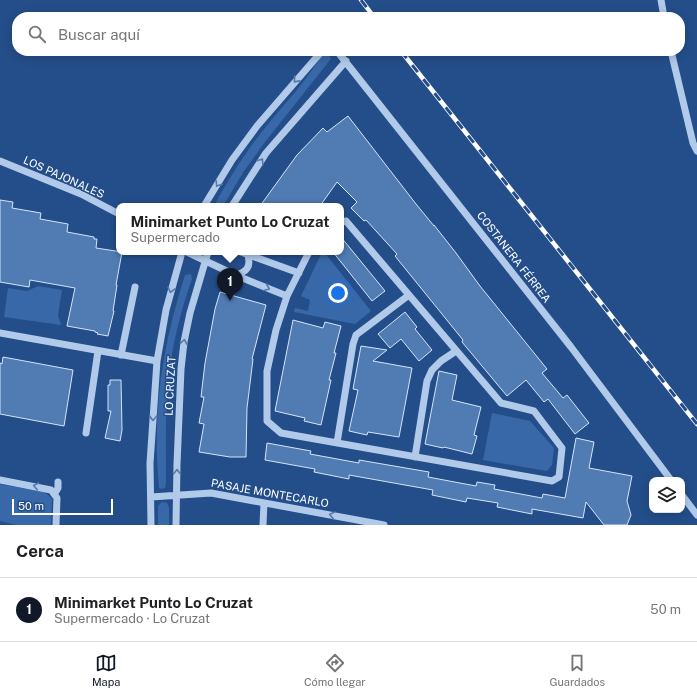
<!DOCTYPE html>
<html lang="es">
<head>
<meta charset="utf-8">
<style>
	:root { --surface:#fff; --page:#f2f2f2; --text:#202124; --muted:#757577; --line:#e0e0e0; --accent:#111827 }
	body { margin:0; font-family:"Public Sans",sans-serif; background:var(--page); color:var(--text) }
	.controls { position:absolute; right:12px; bottom:12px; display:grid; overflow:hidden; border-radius:8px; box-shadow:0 2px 10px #0003 }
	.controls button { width:36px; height:36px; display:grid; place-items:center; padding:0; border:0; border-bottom:1px solid var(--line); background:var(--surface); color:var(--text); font:20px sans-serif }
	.scale { position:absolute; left:12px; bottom:10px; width:101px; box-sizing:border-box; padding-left:4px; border:2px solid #fff; border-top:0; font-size:11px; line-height:14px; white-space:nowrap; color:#fff; -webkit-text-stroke:3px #244e8a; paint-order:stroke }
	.you { position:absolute; left:338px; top:293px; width:14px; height:14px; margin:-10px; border:3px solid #fff; border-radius:50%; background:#1a73e8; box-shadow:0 0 0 6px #1a73e833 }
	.badge { display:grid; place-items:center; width:26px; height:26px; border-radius:50%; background:var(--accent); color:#fff; font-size:13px; font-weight:700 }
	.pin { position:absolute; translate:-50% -33px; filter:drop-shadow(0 1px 2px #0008) }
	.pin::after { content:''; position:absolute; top:21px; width:14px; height:12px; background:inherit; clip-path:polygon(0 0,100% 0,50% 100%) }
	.popup { position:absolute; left:116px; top:203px; width:228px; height:52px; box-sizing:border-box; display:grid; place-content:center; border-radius:8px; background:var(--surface); filter:drop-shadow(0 1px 3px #0005); font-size:13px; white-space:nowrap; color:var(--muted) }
	.popup b { font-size:15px; color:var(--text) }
	.popup::after { content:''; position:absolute; left:50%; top:100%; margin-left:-8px; border:8px solid transparent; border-top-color:var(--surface) }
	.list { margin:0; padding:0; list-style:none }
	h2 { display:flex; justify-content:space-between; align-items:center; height:52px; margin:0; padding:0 16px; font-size:17px }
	h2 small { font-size:13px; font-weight:400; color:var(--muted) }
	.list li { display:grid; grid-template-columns:26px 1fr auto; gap:12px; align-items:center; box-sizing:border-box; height:64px; padding:0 16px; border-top:1px solid var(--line) }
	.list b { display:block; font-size:15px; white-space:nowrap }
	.list p { margin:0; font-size:13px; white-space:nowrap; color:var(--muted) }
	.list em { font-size:13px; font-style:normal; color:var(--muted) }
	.icon { flex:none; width:22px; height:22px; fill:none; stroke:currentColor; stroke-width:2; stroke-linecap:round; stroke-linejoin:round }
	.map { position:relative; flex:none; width:697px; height:525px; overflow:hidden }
	.search { position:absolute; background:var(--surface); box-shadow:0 2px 10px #0003; left:12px; right:12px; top:12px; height:44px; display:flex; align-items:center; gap:10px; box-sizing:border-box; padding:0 14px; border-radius:16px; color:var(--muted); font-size:15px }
	.sheet { height:116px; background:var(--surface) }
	nav { display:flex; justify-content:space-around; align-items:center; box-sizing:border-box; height:56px; border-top:1px solid var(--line); background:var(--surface); font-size:11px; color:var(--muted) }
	nav a { display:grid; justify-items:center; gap:2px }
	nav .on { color:var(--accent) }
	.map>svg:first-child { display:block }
	.green { fill:#3868a7 }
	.building { fill:#507bb3; stroke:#d6e4f8 }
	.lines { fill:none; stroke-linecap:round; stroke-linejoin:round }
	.minor { stroke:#b1caea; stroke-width:7 }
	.rail-casing { stroke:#fff; stroke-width:4.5 }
	.rail { stroke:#244e8a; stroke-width:3; stroke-dasharray:9; stroke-linecap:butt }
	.oneway { stroke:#5579ac }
	.labels { text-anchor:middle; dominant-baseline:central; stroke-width:3; stroke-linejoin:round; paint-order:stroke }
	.street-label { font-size:11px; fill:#fff; stroke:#244e8a }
</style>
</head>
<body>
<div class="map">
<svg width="697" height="525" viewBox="0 0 697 525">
	<rect width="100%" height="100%" fill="#244e8a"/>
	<path class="green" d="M322,55H328L331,58L330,60L265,142L244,171L223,206H214C230,177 247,149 269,123C287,101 307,80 322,55Z
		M322,252H324L371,311L355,324L294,312L295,308L308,311L310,300L301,296Z
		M191,274L192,279C180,313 171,349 168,385C165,418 166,451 166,483L165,488L162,489L159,488C152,413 162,346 185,275Z
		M38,286L62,290L58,315L61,325L4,317L8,288L27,291Z
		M492,413L530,421L554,448L552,465L547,471L483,460Z
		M0,484L44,492L48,495L52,499L51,525H16L0,521Z
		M162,502L167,503L169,508V525H158V506Z"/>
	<path class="building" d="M348,116L416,204L434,226V225L456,253L480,286L547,369L542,373L563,398L567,395L589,423L575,434L548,399L544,402L526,380L507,396L462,342L463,340L395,256L397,254L366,220L364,221L351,208L357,202L337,182L320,206H260L297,155L323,128L327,132Z
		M0,200L13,202L12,208L41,213L40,219L68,224L67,232L94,237V239H97L96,248L122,252L116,285H117L113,311H114L108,336L97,334L98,333L95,332V331L67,326L75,288L30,280L29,287L0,282Z
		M341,237L385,291L372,301L333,252H341Z
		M220,292L266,305L252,359H253L247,408L246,457H230L199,452L204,424L199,423L204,397H201L205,363L215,309Z
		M405,312L417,327L415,329L432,350L419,361L401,339L390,348L378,334Z
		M293,320L323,328L325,322L341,326L334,353H336L329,380H331L321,425L304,421L305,418L275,411Z
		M361,346L387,350L373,361L412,368L399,437L368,432L367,435L349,431L358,390L353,389Z
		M3,357L73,370L64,426L0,414V363L2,364Z
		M439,371L457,375L452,400L481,407L474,435L477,436L472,454L444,447L443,448L425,444Z
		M110,380H121L122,430L120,441L105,438L111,411H108V385H110Z
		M576,438L594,442L589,468L632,476L627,501L631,515L627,525H604L586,502L583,518L532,509V514L497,507L498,503L467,498L466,502L432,495L433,490L349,475V479L314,472L315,469L265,460L267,443L311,451L310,454L359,463V460L429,472L428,477L476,486L477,482L495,485L494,489L542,498L543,494L565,498Z"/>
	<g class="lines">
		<path class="minor" d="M661,0L664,17
			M337,51L571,347L671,480
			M671,51L693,143L697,151
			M0,161L81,194L119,214
			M204,206L232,160L257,126L322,51
			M232,206L266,153L346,61
			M187,252L235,275L287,296
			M241,252L299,273
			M309,252L287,296L276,330L267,371V421L281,433L552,481L559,477L562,448L534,411L501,403L346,221L341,222
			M235,275C247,272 251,267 248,255
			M0,333L157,361
			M121,355L135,287
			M86,433L98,351
			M337,443L353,344L356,335L409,295
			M415,457L427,381L432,370L441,361L456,351
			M0,480L51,490L57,498L56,525
			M55,493L58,488V482
			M682,495L697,515
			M151,497L211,493L384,525
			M151,525L150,463L157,361L166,310L182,252
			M176,525L177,464L181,369L184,342L190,313L208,252
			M263,525L264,503"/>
		<g class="rail-casing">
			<path id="rail" d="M361,0L374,17
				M401,51L697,424"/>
		</g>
		<use href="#rail" class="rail"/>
	</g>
	<defs><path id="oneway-chevron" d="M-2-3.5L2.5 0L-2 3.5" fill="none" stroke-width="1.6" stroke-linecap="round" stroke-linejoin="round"/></defs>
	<g class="oneway">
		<use href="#oneway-chevron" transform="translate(296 80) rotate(132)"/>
		<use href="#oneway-chevron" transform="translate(261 161) rotate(-57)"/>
		<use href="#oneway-chevron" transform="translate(218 184) rotate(122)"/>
		<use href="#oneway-chevron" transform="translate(267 288) rotate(22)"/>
		<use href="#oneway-chevron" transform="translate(171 290) rotate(103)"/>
		<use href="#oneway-chevron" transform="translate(184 342) rotate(-81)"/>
		<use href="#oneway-chevron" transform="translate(153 418) rotate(93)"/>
		<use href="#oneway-chevron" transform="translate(177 472) rotate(-89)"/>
		<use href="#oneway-chevron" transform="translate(36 486) rotate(-169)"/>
		<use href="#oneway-chevron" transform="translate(332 515) rotate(-169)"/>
	</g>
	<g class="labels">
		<g class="street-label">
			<text transform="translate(64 177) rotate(24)">LOS PAJONALES</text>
			<text transform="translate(514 257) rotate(52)">COSTANERA FÉRREA</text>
			<text transform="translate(170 386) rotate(-87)">LO CRUZAT</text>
			<text transform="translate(270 493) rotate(10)">PASAJE MONTECARLO</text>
		</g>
	</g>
</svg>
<div class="controls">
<button><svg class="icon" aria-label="layers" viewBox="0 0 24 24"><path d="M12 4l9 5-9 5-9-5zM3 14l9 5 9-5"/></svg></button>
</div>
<div class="scale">50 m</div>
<div class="you"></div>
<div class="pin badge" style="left:230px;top:301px">1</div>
<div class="popup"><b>Minimarket Punto Lo Cruzat</b>Supermercado</div>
<div class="search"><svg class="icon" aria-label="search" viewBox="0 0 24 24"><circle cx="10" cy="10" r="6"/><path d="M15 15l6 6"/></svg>Buscar aquí</div>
</div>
<section class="sheet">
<h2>Cerca<small></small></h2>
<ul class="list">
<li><span class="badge">1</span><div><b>Minimarket Punto Lo Cruzat</b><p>Supermercado · Lo Cruzat</p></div><em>50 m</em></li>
</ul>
</section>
<nav>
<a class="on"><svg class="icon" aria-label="map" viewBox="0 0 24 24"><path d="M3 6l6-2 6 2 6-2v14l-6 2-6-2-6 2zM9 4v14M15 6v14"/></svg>Mapa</a>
<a><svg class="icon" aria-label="directions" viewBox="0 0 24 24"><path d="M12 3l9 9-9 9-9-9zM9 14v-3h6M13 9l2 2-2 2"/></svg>Cómo llegar</a>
<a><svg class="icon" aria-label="saved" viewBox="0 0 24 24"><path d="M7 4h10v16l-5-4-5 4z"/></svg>Guardados</a>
</nav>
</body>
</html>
